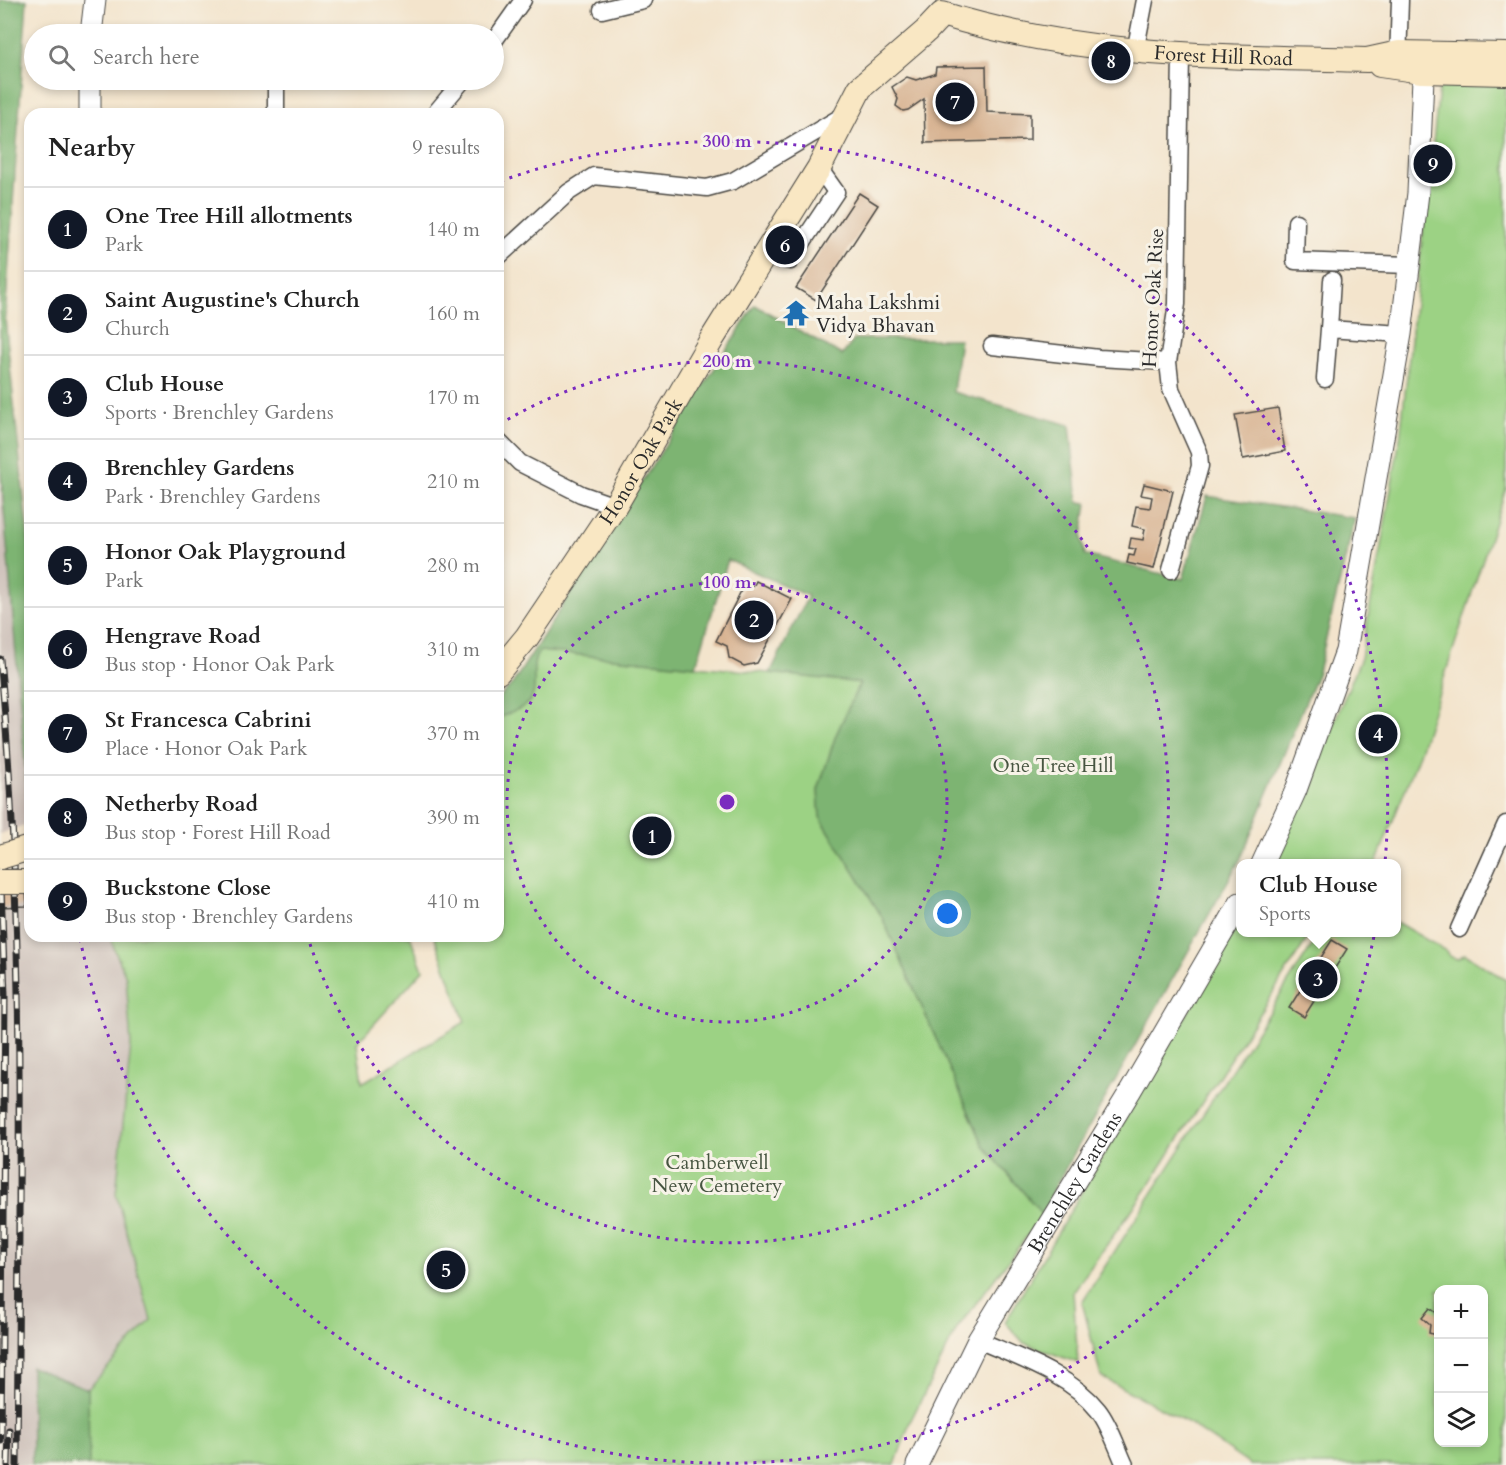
<!DOCTYPE html>
<html lang="en">
<head>
<meta charset="utf-8">
<style>
	:root { --surface:#fff; --page:#f2f2f2; --text:#222; --muted:#767676; --line:#e0e0e0; --accent:#111827 }
	body { margin:0; font-family:Cardo,serif; background:var(--page); color:var(--text) }
	.controls { position:absolute; right:18px; bottom:18px; display:grid; overflow:hidden; border-radius:12px; box-shadow:0 3px 9px #0003 }
	.controls button { width:54px; height:54px; display:grid; place-items:center; padding:0; border:0; border-bottom:2px solid var(--line); background:var(--surface); color:var(--text); font:30px sans-serif }
	.you { position:absolute; left:948px; top:914px; width:21px; height:21px; margin:-15px; border:4px solid #fff; border-radius:50%; background:#1a73e8; box-shadow:0 0 0 9px #1a73e833 }
	.badge { display:grid; place-items:center; width:39px; height:39px; border-radius:50%; background:var(--accent); color:#fff; font-size:20px; font-weight:700 }
	.pin { position:absolute; translate:-50% -50%; border:3px solid #fff; box-shadow:0 2px 6px #0006 }
	.popup { position:absolute; left:1236px; top:859px; width:165px; height:78px; box-sizing:border-box; display:grid; place-content:center; border-radius:12px; background:var(--surface); filter:drop-shadow(0 2px 4px #0005); font-size:20px; white-space:nowrap; color:var(--muted) }
	.popup b { font-size:22px; color:var(--text) }
	.popup::after { content:''; position:absolute; left:50%; top:100%; margin-left:-12px; border:12px solid transparent; border-top-color:var(--surface) }
	.list { margin:0; padding:0; list-style:none }
	h2 { display:flex; justify-content:space-between; align-items:center; height:78px; margin:0; padding:0 24px; font-size:26px }
	h2 small { font-size:20px; font-weight:400; color:var(--muted) }
	.list li { display:grid; grid-template-columns:39px 1fr auto; gap:18px; align-items:center; box-sizing:border-box; height:84px; padding:0 24px; border-top:2px solid var(--line) }
	.list b { display:block; font-size:22px; white-space:nowrap }
	.list p { margin:0; font-size:20px; white-space:nowrap; color:var(--muted) }
	.list em { font-size:20px; font-style:normal; color:var(--muted) }
	.icon { flex:none; width:33px; height:33px; fill:none; stroke:currentColor; stroke-width:2; stroke-linecap:round; stroke-linejoin:round }
	.map { position:relative; flex:none; width:1506px; height:1465px; overflow:hidden }
	.search { position:absolute; background:var(--surface); box-shadow:0 3px 9px #0003; left:24px; top:24px; width:480px; height:66px; display:flex; align-items:center; gap:15px; box-sizing:border-box; padding:0 21px; border-radius:33px; color:var(--muted); font-size:22px }
	.panel { position:absolute; background:var(--surface); box-shadow:0 3px 9px #0003; left:24px; top:108px; width:480px; height:834px; border-radius:18px }
	.map>svg:first-child { display:block }
	.industrial { fill:#cec1ba }
	.green { fill:#9cd284; stroke:#647e58; stroke-width:1.5; fill-rule:evenodd }
	.forest { fill:#7db472; stroke:#54704e; stroke-width:1.5 }
	.building { fill:#d8b493 }
	.lines { fill:none; stroke-linecap:round; stroke-linejoin:round }
	.minor-casing { stroke:#494743; stroke-width:19 }
	.tertiary-casing { stroke:#494743; stroke-width:23 }
	.secondary-casing { stroke:#494743; stroke-width:26 }
	.minor { stroke:#fff; stroke-width:16 }
	.tertiary { stroke:#fff; stroke-width:21 }
	.secondary { stroke:#f9e7c3; stroke-width:24 }
	.rail-casing { stroke:#2b2b2b; stroke-width:7 }
	.rail { stroke:#f7f3e8; stroke-width:4.5; stroke-dasharray:14; stroke-linecap:butt }
	.secondary-bridge-casing { stroke:#494743; stroke-width:26; stroke-linecap:butt }
	.secondary-bridge { stroke:#f9e7c3; stroke-width:24 }
	.ring { fill:none; stroke:#7b2cbf; stroke-width:3; stroke-dasharray:3 6 }
	.labels { text-anchor:middle; dominant-baseline:central; stroke-width:6; stroke-linejoin:round; paint-order:stroke }
	.street-label { font-size:20px; fill:#2b2b2b; stroke:#f7f3e8 }
	.poi-label { font-size:20px; fill:#2b2b2b; stroke:#f7f3e8; text-anchor:start }
	.park-label { font-size:20px; fill:#475541; stroke:#f7f3e8 }
	.centre { fill:#7b2cbf; stroke:#f7f3e8; stroke-width:3 }
	.ring-label { font-size:18px; text-anchor:middle; font-weight:bold; fill:#7b2cbf; stroke:#f7f3e8; stroke-width:6; stroke-linejoin:round; paint-order:stroke }
</style>
</head>
<body>
<div class="map">
<svg width="1506" height="1465" viewBox="0 0 1506 1465">
	<rect width="100%" height="100%" fill="#f7f3e8"/>
	<filter id="ink" filterUnits="userSpaceOnUse"><feTurbulence type="fractalNoise" baseFrequency=".0167" numOctaves="2"/><feDisplacementMap in="SourceGraphic" scale="12" xChannelSelector="R" yChannelSelector="G"/><feConvolveMatrix kernelMatrix="1 2 1 2 8 2 1 2 1" color-interpolation-filters="sRGB"/></filter>
	<filter id="wash" filterUnits="userSpaceOnUse"><feTurbulence type="fractalNoise" baseFrequency=".008" numOctaves="4" result="noise"/><feDisplacementMap in="SourceGraphic" scale="24" xChannelSelector="R" yChannelSelector="G"/><feGaussianBlur stdDeviation="1.35" result="paint"/><feColorMatrix in="noise" values="0 0 0 0 0 0 0 0 0 0 0 0 0 0 0 0 0 1.4 0 .05"/><feComposite in="paint" operator="in"/></filter>
	<g filter="url(#wash)">
		<rect width="100%" height="100%" fill="#f3e4cc"/>
		<path class="industrial" d="M0,461L30,823L0,834Z
			M30,889V936H109L126,977L131,1045L116,1194L151,1320L88,1389L32,1368V1465H0V890Z"/>
		<path class="green" d="M1506,79V489L1417,760L1376,863L1268,864L1309,782L1361,658L1400,438L1439,89L1443,83Z
			M540,651L860,682L836,735L818,790L820,817L881,915L984,1146L1043,1215L958,1327L910,1422L895,1465H88V1389L151,1320L116,1194L131,1045L126,977L109,936H410L423,970L357,1043L362,1083L465,1022L434,936H498V718L523,707L536,656Z
			M1240,918V932L1311,933L1146,1190L1073,1292L1078,1363L1024,1343L1005,1322L1220,958Z
			M1396,922L1446,951L1449,956L1457,959L1465,954L1506,980V1465H1250L1184,1420L1101,1377L1082,1302L1320,933L1396,932ZM1438,1290H1484V1442H1438Z"/>
		<path class="forest" d="M0,0H27L5,319L30,556V823L0,461Z
			M755,305L842,355L855,339H960L953,392L1070,425L1078,502L1087,503L1082,538L1085,555L1183,579L1207,496L1355,518L1318,672L1241,858L1055,1187L1043,1215L984,1146L881,915L820,817L818,790L836,735L860,683L770,673L808,596L728,560L696,666L540,651C527,663 541,688 529,702C521,710 508,714 498,718V699L513,683Z
			M31,1367L88,1389L89,1465H32Z"/>
		<g id="blocks">
			<path class="building" d="M986,66L987,112L1030,114V140L925,143L924,99L908,110L903,111L896,106L898,99L892,87L907,77L916,80L935,74L936,67Z
				M859,193L878,205L816,300L796,288Z
				M1278,408L1285,451L1243,459L1235,415Z
				M1144,484L1173,491L1154,569L1127,563L1129,555L1134,556L1136,549L1129,548L1131,538L1143,540L1145,529L1132,526L1136,506L1150,508L1152,497L1141,495Z
				M756,581L792,599L757,663L744,666L729,658L727,646L716,641L745,583L753,587Z
				M26,889L27,906L0,907V890Z
				M1332,940L1347,949L1304,1017L1289,1008Z
				M1430,1308L1438,1314V1336L1429,1333L1430,1325L1422,1318Z"/>
		</g>
	</g>
	<g filter="url(#ink)">
		<use href="#blocks" fill-opacity="0" stroke="#494743" stroke-width="1.5"/>
		<g class="lines">
			<g class="minor-casing">
				<path id="minor" d="M602,10L643,0
					M494,41L523,0
					M1135,52L1145,0
					M1398,62L1400,0
					M276,80V114
					M437,111L463,80
					M1296,222L1295,261L1409,265
					M763,256L790,261L836,192L819,168
					M498,257L569,192L594,176L707,188L733,181L846,114
					M1329,329L1332,280
					M992,346L1099,358L1168,362
					M1325,379L1329,329L1401,334
					M498,441L520,463L581,494L615,506
					M1171,570L1200,466L1199,452L1171,389L1168,362L1177,304L1181,55
					M1459,929L1506,824
					M978,1340C1019,1358 1069,1374 1098,1410C1110,1425 1117,1448 1125,1465"/>
			</g>
			<g class="tertiary-casing">
				<g id="tertiary">
					<path d="M91,34L95,0"/>
					<path d="M90,80V114"/>
					<path d="M1262,864L1296,790L1346,651L1401,334L1418,193L1424,55"/>
					<path id="s1" d="M917,1465L978,1340L1131,1090L1240,903"/>
				</g>
			</g>
			<g class="secondary-casing">
				<g id="secondary">
					<path d="M1380,65L1422,71L1506,73"/>
					<path id="s2" d="M498,672L527,637L615,506L712,339L819,168L860,88L926,31L942,14C1084,58 1220,56 1367,60L1399,53L1506,55"/>
				</g>
			</g>
			<use href="#minor" class="minor"/>
			<use href="#tertiary" class="tertiary"/>
			<use href="#secondary" class="secondary"/>
			<g class="rail-casing">
				<path id="rail" d="M0,659C26,927 19,1196 17,1465
					M0,860L5,996L1,1441
					M8,1465L9,1430"/>
			</g>
			<use href="#rail" class="rail"/>
			<g class="secondary-bridge-casing">
				<path id="secondary-bridge" d="M0,857L30,848
					M0,882H30"/>
			</g>
			<use href="#secondary-bridge" class="secondary-bridge"/>
		</g>
	</g>
	<g class="ring">
		<circle cx="727" cy="802" r="220"/>
		<path d="M500 424A441 441 0 1 1 308 938"/>
		<path d="M501 181A661 661 0 1 1 80 939"/>
	</g>
	<defs>
		<g id="temple-bare" transform="scale(2.07)"><path d="M0-6L5-2H3V0L6.5 2.5H4V6H1.5V3h-3V6H-4V2.5H-6.5L-3 0V-2H-5Z" fill="#1f6fb2" stroke="#f7f3e8" stroke-width="2.5" paint-order="stroke"/></g>
	</defs>
	<g fill-rule="evenodd">
		<use href="#temple-bare" x="796" y="313"/>
	</g>
	<g class="labels">
		<g class="street-label">
			<text stroke="none"><textPath href="#s2" startOffset="1084">Forest Hill Road</textPath></text>
			<text transform="translate(1153 298) rotate(-87)">Honor Oak Rise</text>
			<text stroke="none"><textPath href="#s2" startOffset="255">Honor Oak Park</textPath></text>
			<text stroke="none"><textPath href="#s1" startOffset="324">Brenchley Gardens</textPath></text>
		</g>
		<g class="poi-label">
			<text x="816" y="302">Maha Lakshmi<tspan x="816" dy="23">Vidya Bhavan</tspan></text>
		</g>
		<g class="park-label">
			<text x="1053" y="765">One Tree Hill</text>
			<text x="717" y="1162">Camberwell<tspan x="717" dy="23">New Cemetery</tspan></text>
		</g>
	</g>
	<circle cx="727" cy="802" r="9" class="centre"/>
	<g class="ring-label">
		<text x="727" y="147">300 m</text>
		<text x="727" y="367">200 m</text>
		<text x="727" y="588">100 m</text>
	</g>
</svg>
<div class="controls">
<button>+</button>
<button>−</button>
<button><svg class="icon" aria-label="layers" viewBox="0 0 24 24"><path d="M12 4l9 5-9 5-9-5zM3 14l9 5 9-5"/></svg></button>
</div>
<div class="you"></div>
<div class="pin badge" style="left:652px;top:836px">1</div>
<div class="pin badge" style="left:754px;top:620px">2</div>
<div class="pin badge" style="left:1318px;top:979px">3</div>
<div class="popup"><b>Club House</b>Sports</div>
<div class="pin badge" style="left:1378px;top:734px">4</div>
<div class="pin badge" style="left:446px;top:1270px">5</div>
<div class="pin badge" style="left:785px;top:245px">6</div>
<div class="pin badge" style="left:955px;top:102px">7</div>
<div class="pin badge" style="left:1111px;top:61px">8</div>
<div class="pin badge" style="left:1433px;top:164px">9</div>
<div class="search"><svg class="icon" aria-label="search" viewBox="0 0 24 24"><circle cx="10" cy="10" r="6"/><path d="M15 15l6 6"/></svg>Search here</div>
<section class="panel">
<h2>Nearby<small>9 results</small></h2>
<ul class="list">
<li><span class="badge">1</span><div><b>One Tree Hill allotments</b><p>Park</p></div><em>140 m</em></li>
<li><span class="badge">2</span><div><b>Saint Augustine's Church</b><p>Church</p></div><em>160 m</em></li>
<li><span class="badge">3</span><div><b>Club House</b><p>Sports · Brenchley Gardens</p></div><em>170 m</em></li>
<li><span class="badge">4</span><div><b>Brenchley Gardens</b><p>Park · Brenchley Gardens</p></div><em>210 m</em></li>
<li><span class="badge">5</span><div><b>Honor Oak Playground</b><p>Park</p></div><em>280 m</em></li>
<li><span class="badge">6</span><div><b>Hengrave Road</b><p>Bus stop · Honor Oak Park</p></div><em>310 m</em></li>
<li><span class="badge">7</span><div><b>St Francesca Cabrini</b><p>Place · Honor Oak Park</p></div><em>370 m</em></li>
<li><span class="badge">8</span><div><b>Netherby Road</b><p>Bus stop · Forest Hill Road</p></div><em>390 m</em></li>
<li><span class="badge">9</span><div><b>Buckstone Close</b><p>Bus stop · Brenchley Gardens</p></div><em>410 m</em></li>
</ul>
</section>
</div>
</body>
</html>
